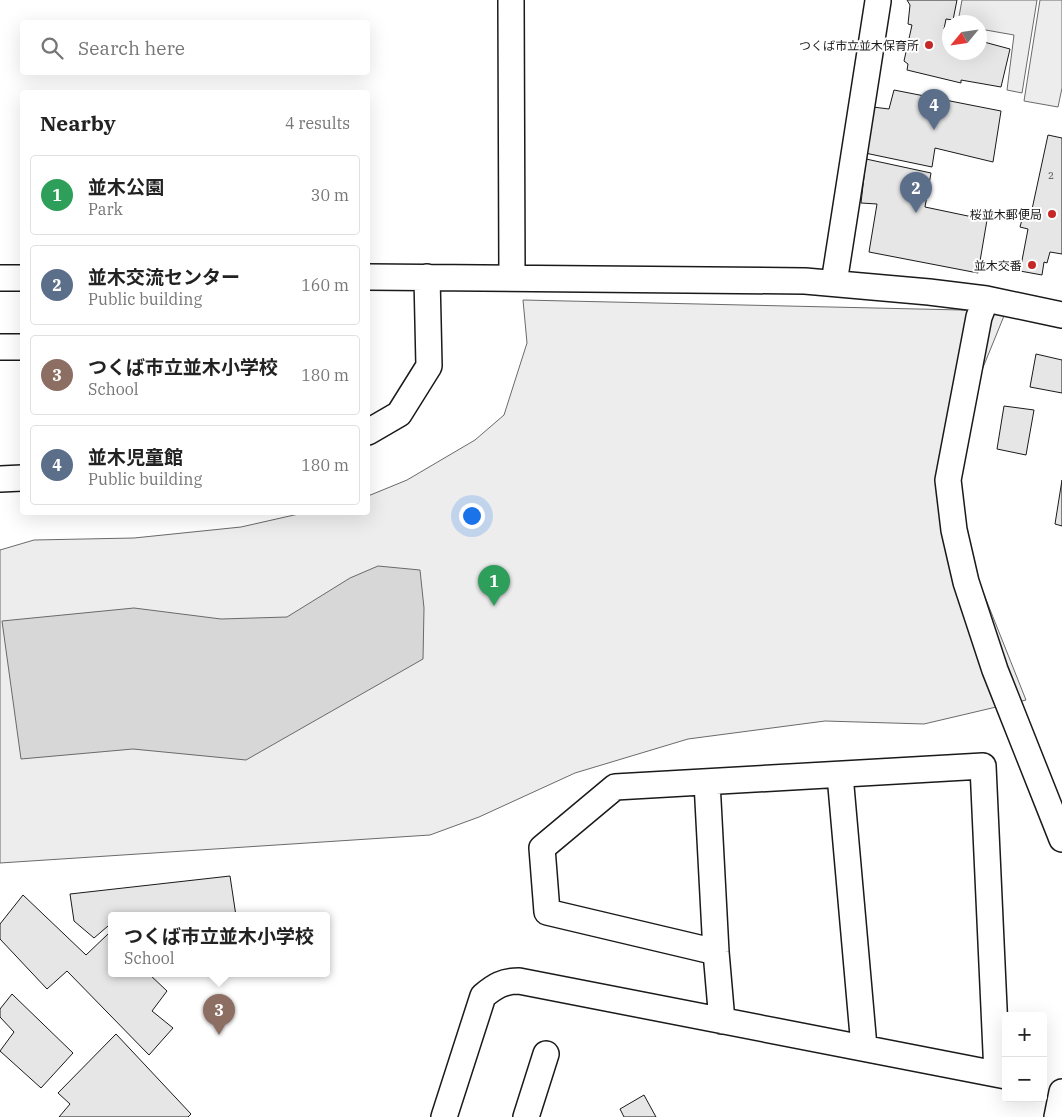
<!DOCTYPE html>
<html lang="en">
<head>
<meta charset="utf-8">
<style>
	:root { --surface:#fff; --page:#f6f6f6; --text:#222; --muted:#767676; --line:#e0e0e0; --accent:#0f766e }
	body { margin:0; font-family:"IBM Plex Serif","Noto Sans JP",serif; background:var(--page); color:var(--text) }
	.controls { position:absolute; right:15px; bottom:15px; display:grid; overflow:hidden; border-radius:5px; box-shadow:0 5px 20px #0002 }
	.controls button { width:45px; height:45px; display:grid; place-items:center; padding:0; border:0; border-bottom:1px solid var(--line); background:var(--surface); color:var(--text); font:25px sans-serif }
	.compass { position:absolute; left:942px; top:15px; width:45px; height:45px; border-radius:50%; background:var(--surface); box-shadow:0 5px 20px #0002; rotate:241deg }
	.you { position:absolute; left:471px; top:515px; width:18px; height:18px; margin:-12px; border:4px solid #fff; border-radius:50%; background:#1a73e8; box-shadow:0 0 0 8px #1a73e833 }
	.badge { display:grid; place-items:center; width:32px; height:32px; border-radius:50%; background:var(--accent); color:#fff; font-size:16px; font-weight:700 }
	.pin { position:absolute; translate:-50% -41px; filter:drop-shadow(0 1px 2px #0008) }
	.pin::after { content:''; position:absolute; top:26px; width:18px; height:15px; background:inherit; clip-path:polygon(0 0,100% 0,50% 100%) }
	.popup { position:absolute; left:108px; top:912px; width:222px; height:65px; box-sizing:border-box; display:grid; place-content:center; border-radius:5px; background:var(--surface); filter:drop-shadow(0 1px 4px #0005); font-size:16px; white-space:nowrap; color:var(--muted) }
	.popup b { font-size:19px; color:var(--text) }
	.popup::after { content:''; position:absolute; left:50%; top:100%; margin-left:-10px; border:10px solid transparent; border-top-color:var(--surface) }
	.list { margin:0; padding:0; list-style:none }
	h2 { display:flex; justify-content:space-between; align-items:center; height:65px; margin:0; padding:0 20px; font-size:21px }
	h2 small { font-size:16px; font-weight:400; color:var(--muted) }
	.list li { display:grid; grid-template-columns:32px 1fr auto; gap:15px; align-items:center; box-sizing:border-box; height:80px; margin:0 10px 10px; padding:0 10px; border:1px solid var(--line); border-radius:5px }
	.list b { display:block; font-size:19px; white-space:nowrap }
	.list p { margin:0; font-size:16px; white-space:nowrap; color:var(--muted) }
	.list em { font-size:16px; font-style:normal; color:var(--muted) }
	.icon { flex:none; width:28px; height:28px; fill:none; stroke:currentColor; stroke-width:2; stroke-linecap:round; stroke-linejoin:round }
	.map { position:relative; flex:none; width:1062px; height:1117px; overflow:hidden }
	.search { position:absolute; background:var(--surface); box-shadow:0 5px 20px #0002; left:20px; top:20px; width:350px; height:55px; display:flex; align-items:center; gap:12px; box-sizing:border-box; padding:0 18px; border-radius:5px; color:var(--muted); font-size:19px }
	.panel { position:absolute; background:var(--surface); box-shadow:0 5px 20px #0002; left:20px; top:90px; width:350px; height:425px; border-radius:5px }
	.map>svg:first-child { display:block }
	.green { fill:#ededed; stroke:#6a6a6a }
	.water { fill:#d7d7d7; stroke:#6a6a6a }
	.building { fill:#e6e6e6; stroke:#1a1a1a }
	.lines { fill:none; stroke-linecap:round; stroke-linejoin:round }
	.minor-casing { stroke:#1a1a1a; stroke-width:28 }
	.minor { stroke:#fff; stroke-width:25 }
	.poi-dot { fill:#c62828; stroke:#fff; stroke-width:2 }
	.labels { text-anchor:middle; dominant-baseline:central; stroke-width:4; stroke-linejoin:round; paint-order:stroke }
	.number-label { font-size:10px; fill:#4d4d4d }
	.poi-label { font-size:12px; fill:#1a1a1a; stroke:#fff; text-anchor:end }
</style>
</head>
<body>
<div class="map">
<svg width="1062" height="1117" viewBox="0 0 1062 1117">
	<rect width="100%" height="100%" fill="#fff"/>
	<path class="green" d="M962,0H1037L1022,93L1007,90L1014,35L980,29V22H958Z
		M1040,0H1062V88L1058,107L1024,101Z
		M523,300L1006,311L949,451L956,524L1026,700L924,724L825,721L688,739L575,773L479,817L430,835L0,863V550L34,540L134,538L241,527L303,513L368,512V496L407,480L475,440L504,415L527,343Z"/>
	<path class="water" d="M378,566L420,570L424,608L423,659L246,760L133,749L21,759L2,621L134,608L221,619L287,617L350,578Z"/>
	<path class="building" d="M907,0H957L953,20L946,19L944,29L950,30V52H980V39L984,42L1010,49L1001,87L961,80V83L907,70L908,64L904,61L912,25L908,24L910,5Z
		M894,90L1001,111L993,162L935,148L932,167L865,153L873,107L889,109Z
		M1048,135L1062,138V254L1050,252L1047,263L1044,262L1042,275L1020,271L1028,229L1020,227L1024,212L1031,214Z
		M866,159L931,173L925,207L987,220L978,273L869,252L877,204L861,203Z
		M1036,354L1062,360V393L1030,387Z
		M1004,406L1034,410L1026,455L997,449Z
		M1062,480V526L1055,524Z
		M230,876L236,916H111V926H108L94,938L74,921L70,894Z
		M23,895L86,955L108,934L111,937V974H149L167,991L152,1011L173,1028L149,1055L67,971L47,989L0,939V924Z
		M12,994L73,1053L41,1088L0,1051L14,1032L0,1017V1009Z
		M116,1034L191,1114L188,1117H59L70,1104L58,1093Z
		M644,1095L656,1117H624L620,1109Z"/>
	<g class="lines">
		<g class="minor-casing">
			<path id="minor" d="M511,0L512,277
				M368,277L805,281L929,292L986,299L1062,315
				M0,278H22
				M834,283L878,1
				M986,299L979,317L948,480L954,530L966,582L995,670L1062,839
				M0,347H22
				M368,432L399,414L429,366L427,277
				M0,479L22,478
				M840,775L864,1047
				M707,782L716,952L722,1021
				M716,952L547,912L542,848L615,787L983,766L997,1074
				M444,1117L483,996C495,986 503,981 519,981L1006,1076
				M526,1117L546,1054
				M1057,1117L1062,1092"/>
		</g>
		<use href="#minor" class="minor"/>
	</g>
	<g class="poi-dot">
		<circle cx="929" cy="45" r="5"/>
		<circle cx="1052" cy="214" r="5"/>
		<circle cx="1032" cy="265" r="5"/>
	</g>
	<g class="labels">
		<g class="number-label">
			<text x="1051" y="175">2</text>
		</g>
		<g class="poi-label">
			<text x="919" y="45">つくば市立並木保育所</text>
			<text x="1042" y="214">桜並木郵便局</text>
			<text x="1022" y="265">並木交番</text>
		</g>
	</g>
</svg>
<div class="controls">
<button>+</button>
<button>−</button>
</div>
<svg class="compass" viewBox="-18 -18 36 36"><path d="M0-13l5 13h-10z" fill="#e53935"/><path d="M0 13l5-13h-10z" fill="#767676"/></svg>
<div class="you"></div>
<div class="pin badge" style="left:494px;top:606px;background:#2e9e5b">1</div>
<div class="pin badge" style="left:916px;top:213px;background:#5c6f8a">2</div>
<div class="pin badge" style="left:219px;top:1035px;background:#8d6e63">3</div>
<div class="popup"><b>つくば市立並木小学校</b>School</div>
<div class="pin badge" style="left:934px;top:130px;background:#5c6f8a">4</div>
<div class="search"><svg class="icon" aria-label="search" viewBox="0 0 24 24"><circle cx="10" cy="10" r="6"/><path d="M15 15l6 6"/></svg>Search here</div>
<section class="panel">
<h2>Nearby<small>4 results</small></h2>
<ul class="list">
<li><span class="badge" style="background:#2e9e5b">1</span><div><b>並木公園</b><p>Park</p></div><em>30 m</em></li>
<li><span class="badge" style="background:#5c6f8a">2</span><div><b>並木交流センター</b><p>Public building</p></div><em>160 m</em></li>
<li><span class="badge" style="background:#8d6e63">3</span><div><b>つくば市立並木小学校</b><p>School</p></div><em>180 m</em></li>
<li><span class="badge" style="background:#5c6f8a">4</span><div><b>並木児童館</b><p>Public building</p></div><em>180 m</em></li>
</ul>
</section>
</div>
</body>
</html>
